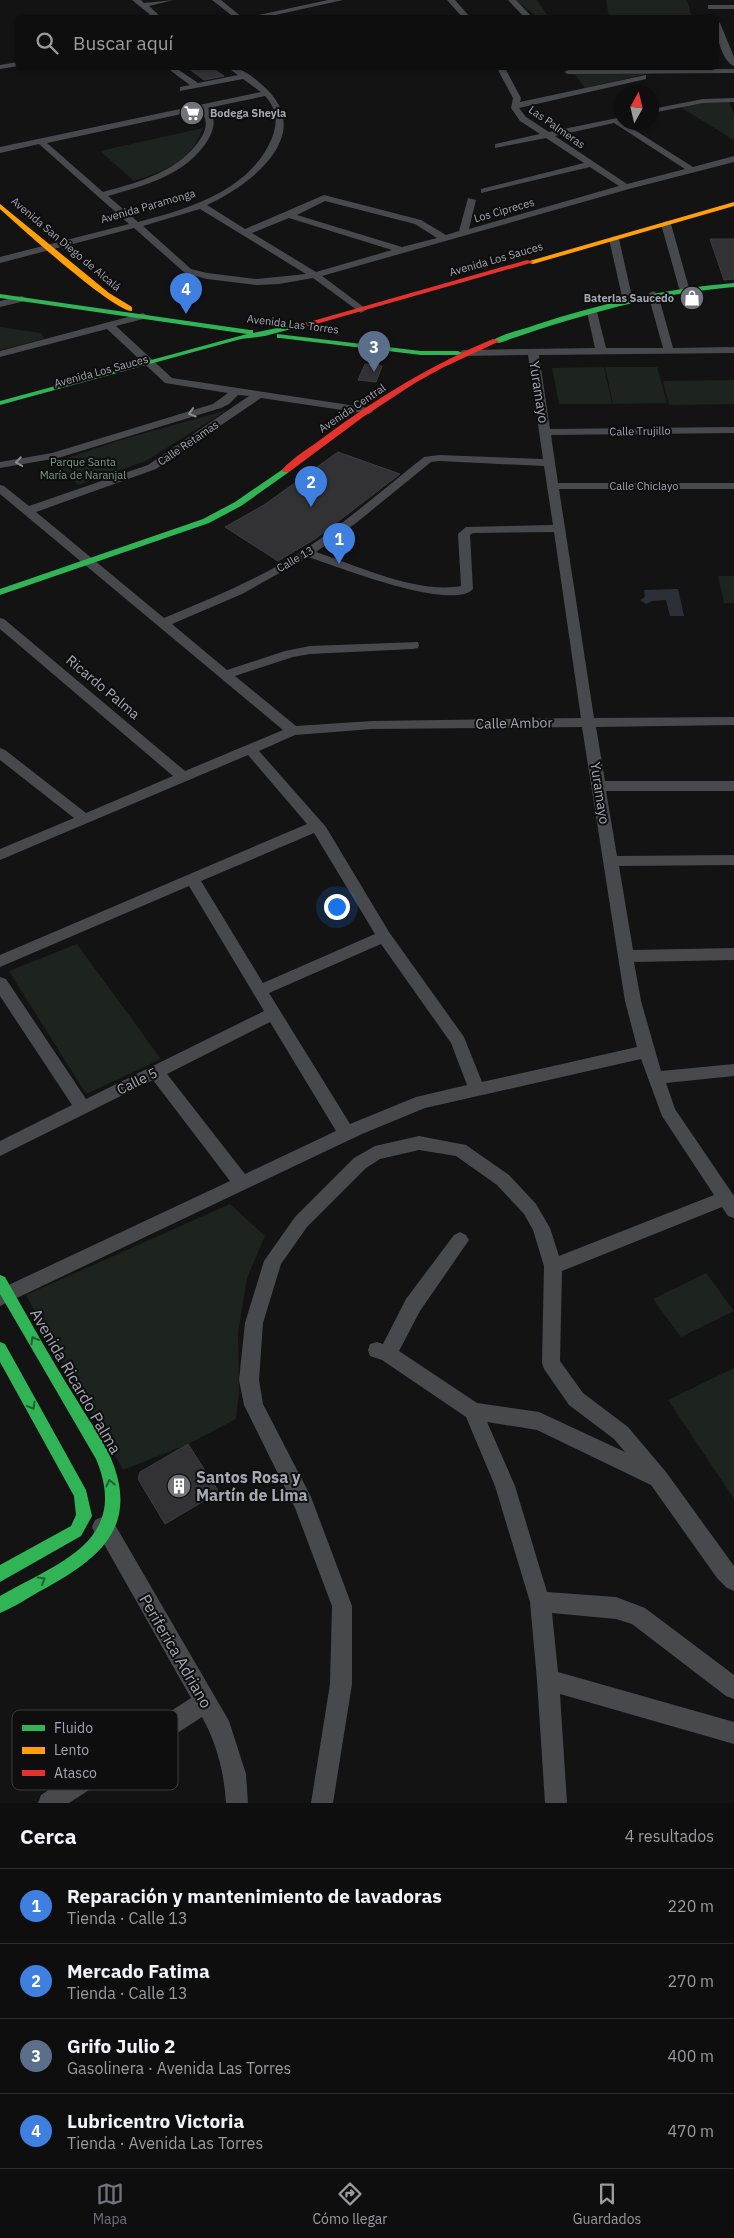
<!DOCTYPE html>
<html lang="es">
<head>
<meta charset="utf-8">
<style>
	:root { --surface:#0e0e0f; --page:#171718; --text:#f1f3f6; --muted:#9b9c9e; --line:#2e2e2f; --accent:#72737b }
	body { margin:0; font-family:"IBM Plex Sans",sans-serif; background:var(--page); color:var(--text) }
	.compass { position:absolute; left:614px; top:85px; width:45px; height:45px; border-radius:50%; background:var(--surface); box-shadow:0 1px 4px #0004; rotate:8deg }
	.you { position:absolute; left:336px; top:906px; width:18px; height:18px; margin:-12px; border:4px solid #fff; border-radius:50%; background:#1a73e8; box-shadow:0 0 0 8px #1a73e833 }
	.badge { display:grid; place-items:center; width:32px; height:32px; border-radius:50%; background:var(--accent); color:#fff; font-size:16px; font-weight:700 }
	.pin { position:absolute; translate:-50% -41px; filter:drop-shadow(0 1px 2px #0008) }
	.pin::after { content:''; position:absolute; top:26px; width:18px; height:15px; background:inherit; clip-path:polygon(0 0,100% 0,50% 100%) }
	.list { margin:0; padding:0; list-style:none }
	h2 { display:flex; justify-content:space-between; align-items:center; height:65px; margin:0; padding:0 20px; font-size:21px }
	h2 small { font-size:16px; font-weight:400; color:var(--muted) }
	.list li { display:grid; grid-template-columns:32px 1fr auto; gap:15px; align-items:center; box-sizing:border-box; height:75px; padding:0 20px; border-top:1px solid var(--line) }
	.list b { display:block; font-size:19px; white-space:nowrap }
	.list p { margin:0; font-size:16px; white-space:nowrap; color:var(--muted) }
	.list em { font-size:16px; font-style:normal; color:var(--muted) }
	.icon { flex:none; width:28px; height:28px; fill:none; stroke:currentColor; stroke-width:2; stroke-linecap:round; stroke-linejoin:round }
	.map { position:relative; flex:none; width:734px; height:1803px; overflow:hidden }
	.search { position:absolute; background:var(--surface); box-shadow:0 1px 4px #0004; left:15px; right:15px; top:15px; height:55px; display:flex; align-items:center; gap:12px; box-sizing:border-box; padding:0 18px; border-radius:8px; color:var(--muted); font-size:19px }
	.sheet { height:365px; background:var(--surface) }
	nav { display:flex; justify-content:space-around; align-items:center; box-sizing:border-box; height:70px; border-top:1px solid var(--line); background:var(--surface); font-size:14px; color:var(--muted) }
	nav a { display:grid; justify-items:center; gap:2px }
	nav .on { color:var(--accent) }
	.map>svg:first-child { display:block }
	.green { fill:#1d231f }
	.water { fill:#2b3038 }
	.building { fill:#323234; stroke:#3c3d40 }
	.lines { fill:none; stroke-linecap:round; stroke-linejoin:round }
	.street { fill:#48494c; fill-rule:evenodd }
	.fast { fill:#30b455; fill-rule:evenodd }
	.slow { fill:#ff9f0a; fill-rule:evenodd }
	.jam { fill:#e5322d; fill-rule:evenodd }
	.oneway { stroke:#898b94 }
	.oneway2 { stroke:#1f6132 }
	.labels { text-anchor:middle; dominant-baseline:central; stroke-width:4; stroke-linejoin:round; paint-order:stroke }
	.far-poi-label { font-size:11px; font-weight:bold; fill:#a5a7b3; stroke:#0e0e0f; text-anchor:start }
	.far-street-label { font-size:11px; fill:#a5a7b3; stroke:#0e0e0f }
	.far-park-label { font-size:11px; fill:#7d9d84; stroke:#0e0e0f }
	.street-label { font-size:14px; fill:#a5a7b3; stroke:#0e0e0f }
	.near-street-label { font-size:16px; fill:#a5a7b3; stroke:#0e0e0f }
	.near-poi-label { font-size:16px; font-weight:bold; fill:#a5a7b3; stroke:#0e0e0f; text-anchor:start }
	.key { fill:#0e0e0f; stroke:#3b3c40; stroke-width:1 }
	.key-label { font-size:14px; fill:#a5a7b3 }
</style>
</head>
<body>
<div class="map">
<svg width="734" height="1803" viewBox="0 0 734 1803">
	<rect width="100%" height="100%" fill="#131314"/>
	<path class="green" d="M516,0H537L549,17H537Z
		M606,0H687L692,17H609Z
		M661,71L585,88L574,73Z
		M729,102L734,115V140L680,107L703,103Z
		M203,128C190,163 166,170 134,181L100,151Z
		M0,327L41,333L44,339L0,350Z
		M604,367L612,404H559L552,368Z
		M657,367L667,403L613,404L605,367Z
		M734,380V404L669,405L663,381Z
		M227,410L146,461L78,485L55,462L124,439Z
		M718,576H734V603H724Z
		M77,944L161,1059L86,1094L9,971Z
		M230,1204L265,1236L247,1278L238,1333L239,1392L236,1419L188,1444L123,1470L26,1295Z
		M706,1273L734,1311L681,1337L653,1299Z
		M734,1368V1499L668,1400Z"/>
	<path class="water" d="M678,589L684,616H670L666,600L652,601L646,604L640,600L645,597L644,590Z"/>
	<path class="building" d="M188,68H212L224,76L204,80Z
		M710,239H734V279L724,280Z
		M365,364L382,366L376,382L358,380Z
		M338,452L400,474L315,539L278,561L225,527L264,505Z
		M188,1444L219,1492L165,1524L138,1479L140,1472Z"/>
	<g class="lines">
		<path class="street" d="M132,0H141L144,3L174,0L149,6L162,18H154Z
			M212,0H221L243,18H235Z
			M328,0H343L262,18H245Z
			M447,0H455L471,18H463Z
			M508,0H516L533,18H525Z
			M708,5H734V9H708Z
			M716,21L720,23L734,57V66C721,60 716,34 716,21Z
			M18,62V66L0,69V65Z
			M167,68H176L198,83L238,75L228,68C240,66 252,76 261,84C319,132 253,184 207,205L245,229L324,195L421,220L446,235L459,231L468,198L476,200L469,229L619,186L590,167L481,193V189L584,163L546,138L495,148V144L540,134L520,121L511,108L513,98L497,68H505L521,98L520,102L646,75V79L519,108L526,117L549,132L622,117V122L693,167L734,156V162L629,189L322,276L365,308L366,310L361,313L313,278L279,284L257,285L207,279L185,273L134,228L0,263V257L129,224L39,144L0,153V147L261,92L243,79L180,91V87L190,85ZM265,96C277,109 278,122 272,138C250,191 188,209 138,222L108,196C146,185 186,175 208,140C215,128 216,119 208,108ZM200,110C208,119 207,128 201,138C179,172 139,182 103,192L47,143ZM614,123L685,169L627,184L555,136ZM325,201L415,224L437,238L402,247L297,215ZM200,209L306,274L257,279L207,273L191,269L143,226ZM289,218L392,250L316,272L252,233Z
			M734,69V73L568,74L564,72L568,70Z
			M734,98V102L703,103L652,113V109L703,99Z
			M666,221L671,224L689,288L687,290H681L679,288L661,224Z
			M614,236L619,239L633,301L628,304L623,301L609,239Z
			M653,291L658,294L673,348L734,347V353L539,355L550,429L734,427V433L551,435L558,483H734V489H559L594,718L734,717V725L596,727L605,781H734V791H606L617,856L734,855V865L619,866L633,950L734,948V960L634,962L641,1001L661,1071L734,1064V1076L666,1083L675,1109L734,1196V1218L728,1216L722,1207L562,1271L560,1361L583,1393L628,1427L666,1472L734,1566V1591L727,1588L717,1578L651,1485L537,1430L487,1422L515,1486L547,1592L616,1597L645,1608L734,1675V1699L726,1696L632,1624L616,1619L552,1613L558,1672L734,1722V1744L560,1694L567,1803H545L537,1680L530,1602L495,1486L466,1417L382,1360L370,1356L368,1350L370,1344L377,1342L383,1344L406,1299L454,1235L460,1232L466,1235L469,1240L420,1311L399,1351L477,1403L539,1412L625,1452L614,1439L569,1405L544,1369L542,1363L544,1266L533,1230L524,1214L497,1185L456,1156L419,1150L380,1159L366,1168L307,1227L281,1264L263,1323L259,1380L263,1404L311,1497L352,1606V1684L333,1803H311L330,1684L332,1606L295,1508L244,1405L239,1380L245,1323L264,1261L295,1217L354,1158L375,1146L419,1136L466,1145L509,1175L536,1204L550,1228L559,1256L714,1195L662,1116L641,1059L425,1108L362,1134L0,1306V1289L230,1181L153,1080L0,1156V1141L72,1105L0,996V977L6,979L86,1099L264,1011L189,886L0,967V955L307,824L248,755L0,860V849L74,818L0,760V748L5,750L86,813L173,776L0,629V618L4,619L185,771L283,730L0,494V485L4,486L29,506L148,465L249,396L238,395L229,404L221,408L58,458L0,468V462L52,453L213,404L228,393L165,383L107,329L0,357V351L143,313L148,316L147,318L116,326L172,378L369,408L374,411L369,414L261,398L156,469L36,512L164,618C212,598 261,578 304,550C346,522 385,488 424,457L439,455L543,459L528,355L463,356L458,353L463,350L595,348L587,312L592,309L597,312L606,348H663L648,294ZM439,461L544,466L553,525L466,527L458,534L461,586C417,594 358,566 316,552L356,523L431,462ZM554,532L581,718L372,721L296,726L235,676L293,657L310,654L413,649L418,648L419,645L418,642L310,646L285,651L227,670L172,624L242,594L308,557C336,566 452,612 473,589L470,535L473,533ZM582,727L625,1001L637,1047L482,1082L464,1037L389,932L326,827L259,751L295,735L372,729ZM314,833L375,934L263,983L201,881ZM381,944L451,1043L467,1085L416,1097L350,1124L269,993ZM270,1022L336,1131L245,1174L167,1074Z
			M22,296L27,299L25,301L0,307V301Z
			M102,1517L114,1523L229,1721L246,1774L248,1803H226C224,1772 217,1744 202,1717L69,1803H38L41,1795L191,1698L100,1537L95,1534L92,1527L95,1520Z"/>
		<path class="fast" d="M734,283V287C652,294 576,316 499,343L492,341C503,333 522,330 535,325C600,304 666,288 734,283Z
			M0,294L250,330H253V333L306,322L310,324L265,336L241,339L0,405V401L247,334L0,298Z
			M277,334L421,351H458L462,353L458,355H421L280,338H277Z
			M286,467L289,468V472L241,506L209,523L0,595V589L203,519L235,502Z
			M0,1275L5,1277C29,1319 52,1361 78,1402C91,1424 107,1444 115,1469C136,1532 93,1562 44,1589C29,1597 15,1607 0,1613V1596C57,1563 131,1542 96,1459L0,1294Z
			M0,1342L5,1344L86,1490L92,1516L81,1536L0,1582V1565L71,1526L76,1515L74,1496L0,1362Z"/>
		<path class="slow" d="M734,202V206L533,264L526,262Z
			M0,204L109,293L132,307V311C114,312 19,226 0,209Z"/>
		<path class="jam" d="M527,260L534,262L309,326L302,324Z
			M493,339L500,341L442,368L415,383L363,417L289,472H283L282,470C293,457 310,448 324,437C377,398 432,364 493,339Z"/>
	</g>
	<defs><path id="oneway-chevron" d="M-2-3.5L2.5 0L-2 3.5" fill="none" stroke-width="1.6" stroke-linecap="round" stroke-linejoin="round" transform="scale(1.25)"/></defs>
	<g class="oneway">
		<use href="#oneway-chevron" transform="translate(192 413) rotate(163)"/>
		<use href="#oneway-chevron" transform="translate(19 462) rotate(171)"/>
	</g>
	<g class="oneway2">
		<use href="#oneway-chevron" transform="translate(34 1340) rotate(-120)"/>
		<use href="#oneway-chevron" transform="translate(32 1406) rotate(61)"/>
		<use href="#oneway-chevron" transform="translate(110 1483) rotate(-102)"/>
		<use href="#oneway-chevron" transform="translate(42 1580) rotate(-30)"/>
	</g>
	<defs>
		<g id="supermarket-disc" transform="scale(1.25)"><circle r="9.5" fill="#72737b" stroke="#0e0e0f"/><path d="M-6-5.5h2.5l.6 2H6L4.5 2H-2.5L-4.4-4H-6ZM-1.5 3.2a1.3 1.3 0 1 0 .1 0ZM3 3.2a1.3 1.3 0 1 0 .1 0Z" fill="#fff"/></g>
		<g id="shop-disc" transform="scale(1.25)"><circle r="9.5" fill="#72737b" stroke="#0e0e0f"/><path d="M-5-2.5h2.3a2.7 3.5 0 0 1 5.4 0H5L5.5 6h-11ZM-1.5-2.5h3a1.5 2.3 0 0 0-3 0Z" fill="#fff"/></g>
		<g id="building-disc" transform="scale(1.25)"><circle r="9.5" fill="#72737b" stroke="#0e0e0f"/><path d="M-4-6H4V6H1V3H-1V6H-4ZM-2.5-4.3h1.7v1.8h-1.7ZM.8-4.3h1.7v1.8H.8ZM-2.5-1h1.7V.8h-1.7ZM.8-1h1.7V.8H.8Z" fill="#fff"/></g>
	</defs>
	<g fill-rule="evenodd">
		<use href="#supermarket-disc" x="192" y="113"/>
		<use href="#shop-disc" x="692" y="298"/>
		<use href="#building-disc" x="179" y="1486"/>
	</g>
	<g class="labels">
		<g class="far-poi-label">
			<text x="210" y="113">Bodega Sheyla</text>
			<text x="674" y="298" text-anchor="end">Baterias Saucedo</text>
		</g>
		<g class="far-street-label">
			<text transform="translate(557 127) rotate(35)">Las Palmeras</text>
			<text transform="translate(148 206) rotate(-16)">Avenida Paramonga</text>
			<text transform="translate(504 210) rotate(-16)">Los Cipreces</text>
			<text transform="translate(66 244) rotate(40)">Avenida San Diego de Alcalá</text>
			<text transform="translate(496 259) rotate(-16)">Avenida Los Sauces</text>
			<text transform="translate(293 324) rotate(7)">Avenida Las Torres</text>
			<text transform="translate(101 371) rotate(-15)">Avenida Los Sauces</text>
			<text transform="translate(352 408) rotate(-34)">Avenida Central</text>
			<text transform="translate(640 431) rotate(-1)">Calle Trujillo</text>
			<text transform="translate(188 443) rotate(-34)">Calle Retamas</text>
			<text x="644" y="486">Calle Chiclayo</text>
			<text transform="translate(295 559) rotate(-30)">Calle 13</text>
		</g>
		<g class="far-park-label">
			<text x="83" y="462">Parque Santa<tspan x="83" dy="13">María de Naranjal</tspan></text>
		</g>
		<g class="street-label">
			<text transform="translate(539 392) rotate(81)">Yuramayo</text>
			<text transform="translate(103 687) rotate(40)">Ricardo Palma</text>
			<text transform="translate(514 723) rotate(-1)">Calle Ambor</text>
			<text transform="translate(600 793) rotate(81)">Yuramayo</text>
			<text transform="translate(137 1081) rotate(-26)">Calle 5</text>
		</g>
		<g class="near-street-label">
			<text transform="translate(76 1381) rotate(60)">Avenida Ricardo Palma</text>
			<text transform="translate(176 1651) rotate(60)">Periferica Adriano</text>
		</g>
		<g class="near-poi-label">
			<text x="196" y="1477">Santos Rosa y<tspan x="196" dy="18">Martín de Lima</tspan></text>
		</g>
	</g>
	<rect x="12" y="1710" width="166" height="80" rx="8" class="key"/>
	<rect x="22" y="1725" width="23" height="6" fill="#30b455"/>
	<rect x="22" y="1747" width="23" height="7" fill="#ff9f0a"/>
	<rect x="22" y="1770" width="23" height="6" fill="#e5322d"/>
	<g class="key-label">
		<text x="54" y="1733">Fluido</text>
		<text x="54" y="1755">Lento</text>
		<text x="54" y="1778">Atasco</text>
	</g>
</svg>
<svg class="compass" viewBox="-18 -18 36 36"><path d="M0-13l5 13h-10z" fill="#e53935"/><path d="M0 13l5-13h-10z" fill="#9b9c9e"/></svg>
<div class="you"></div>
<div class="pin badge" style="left:339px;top:564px;background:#3f7fe0">1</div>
<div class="pin badge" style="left:311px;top:507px;background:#3f7fe0">2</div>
<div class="pin badge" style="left:374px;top:372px;background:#5c6f8a">3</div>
<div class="pin badge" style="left:186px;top:314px;background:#3f7fe0">4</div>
<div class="search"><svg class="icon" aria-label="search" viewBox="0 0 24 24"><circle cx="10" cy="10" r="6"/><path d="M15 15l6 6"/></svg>Buscar aquí</div>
</div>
<section class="sheet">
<h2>Cerca<small>4 resultados</small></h2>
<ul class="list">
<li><span class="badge" style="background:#3f7fe0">1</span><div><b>Reparación y mantenimiento de lavadoras</b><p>Tienda · Calle 13</p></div><em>220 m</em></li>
<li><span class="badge" style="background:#3f7fe0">2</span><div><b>Mercado Fatima</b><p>Tienda · Calle 13</p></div><em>270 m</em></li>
<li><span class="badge" style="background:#5c6f8a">3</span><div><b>Grifo Julio 2</b><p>Gasolinera · Avenida Las Torres</p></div><em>400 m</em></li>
<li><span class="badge" style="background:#3f7fe0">4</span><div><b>Lubricentro Victoria</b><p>Tienda · Avenida Las Torres</p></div><em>470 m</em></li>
</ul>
</section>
<nav>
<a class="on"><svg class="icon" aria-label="map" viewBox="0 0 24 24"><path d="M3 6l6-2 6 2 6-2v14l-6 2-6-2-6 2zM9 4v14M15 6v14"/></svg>Mapa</a>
<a><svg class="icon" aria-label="directions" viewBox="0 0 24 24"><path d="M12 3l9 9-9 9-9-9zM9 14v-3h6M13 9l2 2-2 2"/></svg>Cómo llegar</a>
<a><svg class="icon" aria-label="saved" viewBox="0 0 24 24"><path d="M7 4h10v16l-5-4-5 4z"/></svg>Guardados</a>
</nav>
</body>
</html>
